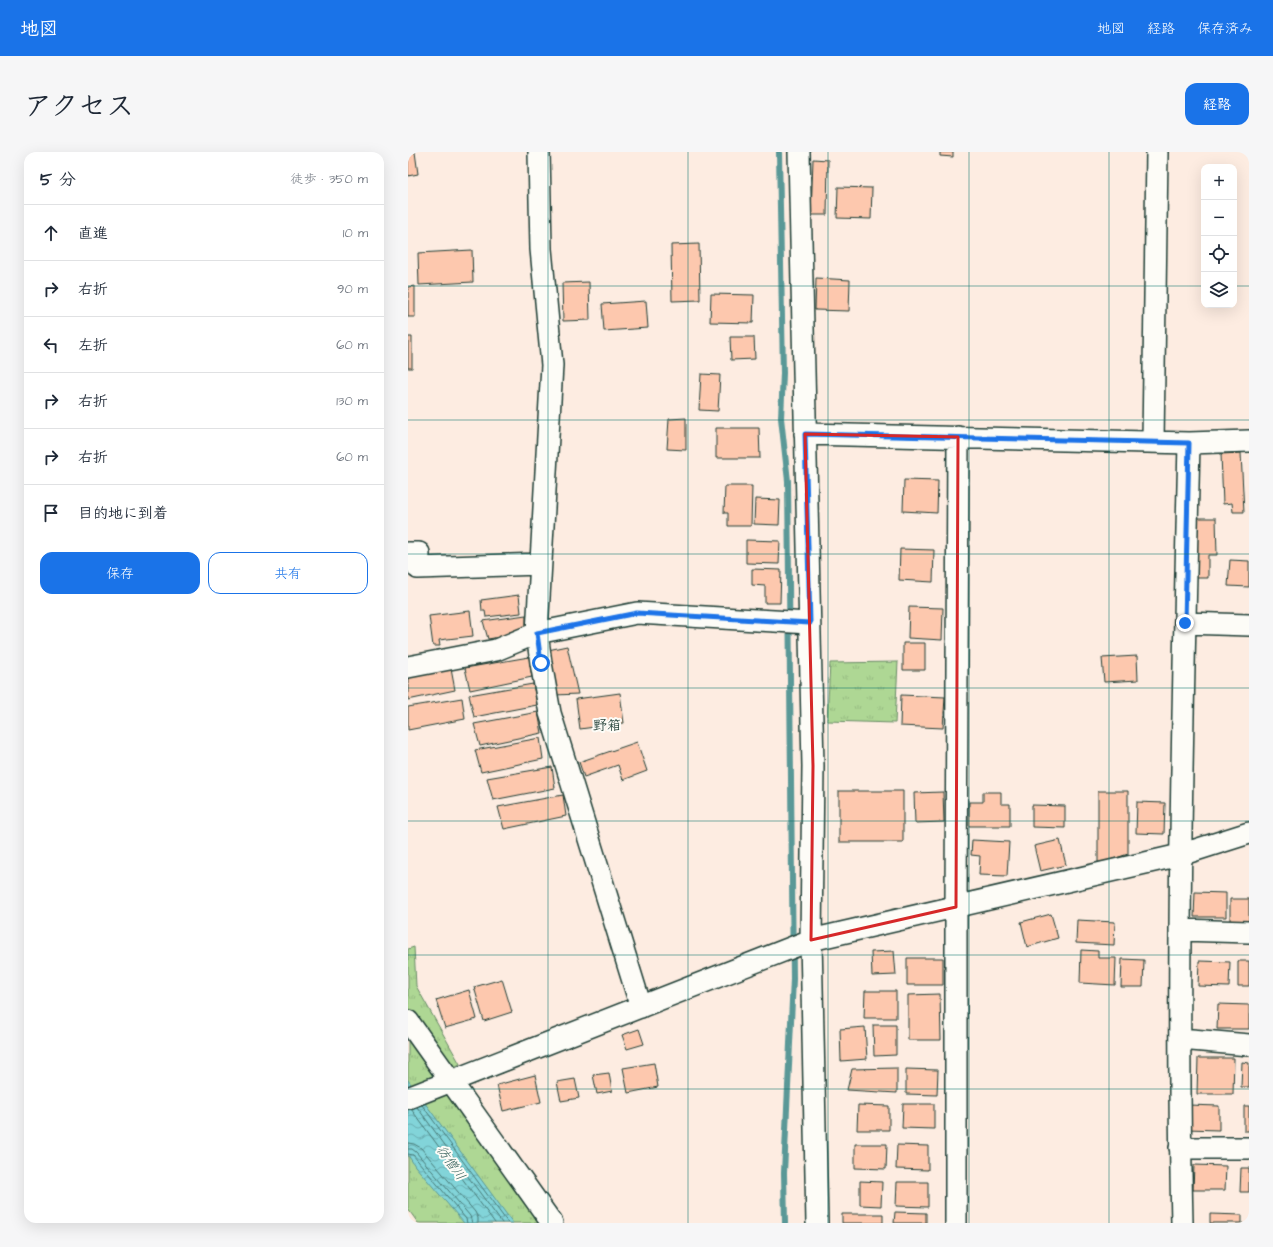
<!DOCTYPE html>
<html lang="ja">
<head>
<meta charset="utf-8">
<style>
	:root { --surface:#fff; --page:#f6f6f7; --text:#1f2937; --muted:#747a83; --line:#e0e1e3; --accent:#1a73e8 }
	body { margin:0; font-family:"Architects Daughter","Klee One",sans-serif; background:var(--page); color:var(--text) }
	.controls { position:absolute; right:12px; top:12px; display:grid; overflow:hidden; border-radius:8px; box-shadow:0 4px 16px #0002 }
	.controls button { width:36px; height:36px; display:grid; place-items:center; padding:0; border:0; border-bottom:1px solid var(--line); background:var(--surface); color:var(--text); font:20px sans-serif }
	.stop { position:absolute; width:12px; height:12px; margin:-9px; border:3px solid #1a73e8; border-radius:50%; background:#fff }
	.stop.end { background:#1a73e8; border-color:#fff; box-shadow:0 1px 4px #0008 }
	.list { margin:0; padding:0; list-style:none }
	h2 { display:flex; justify-content:space-between; align-items:center; height:52px; margin:0; padding:0 16px; font-size:17px }
	h2 small { font-size:13px; font-weight:400; color:var(--muted) }
	.list li { display:grid; grid-template-columns:26px 1fr auto; gap:12px; align-items:center; box-sizing:border-box; height:56px; padding:0 16px; border-top:1px solid var(--line) }
	.list b { display:block; font-size:15px; white-space:nowrap }
	.list em { font-size:13px; font-style:normal; color:var(--muted) }
	.actions { display:flex; gap:8px; padding:12px 16px }
	.actions a { flex:1; padding:9px 0; border:1px solid var(--accent); border-radius:12px; text-align:center; font-size:14px; color:var(--accent) }
	.actions .main { background:var(--accent); color:#fff }
	.icon { flex:none; width:22px; height:22px; fill:none; stroke:currentColor; stroke-width:2; stroke-linecap:round; stroke-linejoin:round }
	.map { position:relative; flex:none; width:841px; height:1071px; overflow:hidden; border-radius:12px }
	header { display:flex; align-items:center; gap:24px; box-sizing:border-box; height:56px; padding:0 20px; background:var(--accent); color:#fff }
	header strong { font-size:19px }
	nav { display:flex; gap:22px; margin-inline-start:auto; font-size:14px }
	.intro { display:flex; align-items:center; justify-content:space-between; box-sizing:border-box; height:96px; padding:0 24px }
	h1 { margin:0; font-size:28px }
	.button { padding:10px 18px; border-radius:12px; background:var(--accent); color:#fff; font-size:14px; font-weight:700 }
	main { display:flex; gap:24px; padding:0 24px }
	aside { flex:1; background:var(--surface); border-radius:12px; box-shadow:0 4px 16px #0002 }
	.map>svg:first-child { display:block }
	.grass { fill:url(#grass-tufts); stroke:#668a64 }
	.water { fill:url(#water-waves); stroke:#5a9897 }
	.lines { fill:none; stroke-linecap:round; stroke-linejoin:round }
	.shore { stroke:#477976; stroke-width:1 }
	.stream { stroke:#5a9897; stroke-width:6 }
	.building { fill:#fdc8ae; stroke:#1f3d34 }
	.minor-casing { stroke:#1f3d34; stroke-width:24 }
	.minor { stroke:#fdfcf7; stroke-width:21 }
	.route { stroke:#1a73e8; stroke-width:5 }
	.marked { fill:none; stroke:#d62828; stroke-width:3; stroke-linejoin:round }
	.grid { fill:none; stroke:#0f766e; stroke-width:1; stroke-opacity:0.55 }
	.labels { text-anchor:middle; dominant-baseline:central; stroke-width:4; stroke-linejoin:round; paint-order:stroke }
	.water-label { font-size:13px; font-style:italic; fill:#38635d; stroke:#fdfcf7 }
	.quarter-label { font-size:14px; font-weight:bold; fill:#1f3d34; stroke:#fdfcf7 }
</style>
</head>
<body>
<header>
<strong>地図</strong>
<nav><a>地図</a><a>経路</a><a>保存済み</a></nav>
</header>
<div class="intro"><h1>アクセス</h1><a class="button">経路</a></div>
<main>
<aside>
<h2>5 分<small>徒歩 · 350 m</small></h2>
<ul class="list">
<li><svg class="icon" aria-label="ahead" viewBox="0 0 24 24"><path d="M12 20V5M6 11l6-6 6 6"/></svg><div><b>直進</b></div><em>10 m</em></li>
<li><svg class="icon" aria-label="right" viewBox="0 0 24 24"><path d="M7 20v-9h11M14 6l5 5-5 5"/></svg><div><b>右折</b></div><em>90 m</em></li>
<li><svg class="icon" aria-label="left" viewBox="0 0 24 24"><path d="M17 20v-9H6M10 6l-5 5 5 5"/></svg><div><b>左折</b></div><em>60 m</em></li>
<li><svg class="icon" aria-label="right" viewBox="0 0 24 24"><path d="M7 20v-9h11M14 6l5 5-5 5"/></svg><div><b>右折</b></div><em>130 m</em></li>
<li><svg class="icon" aria-label="right" viewBox="0 0 24 24"><path d="M7 20v-9h11M14 6l5 5-5 5"/></svg><div><b>右折</b></div><em>60 m</em></li>
<li><svg class="icon" aria-label="arrive" viewBox="0 0 24 24"><path d="M6 21V4h12l-3 4 3 4H6"/></svg><div><b>目的地に到着</b></div></li>
</ul>
<div class="actions"><a class="main">保存</a><a>共有</a></div>
</aside>
<div class="map">
<svg width="841" height="1071" viewBox="0 0 841 1071">
	<defs>
		<pattern id="grass-tufts" width="24" height="20" patternUnits="userSpaceOnUse"><rect width="24" height="20" fill="#aed794"/><path d="M3 7l-1-3M5 7V3M7 7l1-3M15 17l-1-3M17 17v-4M19 17l1-3" fill="none" stroke="#95b980"/></pattern>
		<pattern id="water-waves" width="16" height="10" patternUnits="userSpaceOnUse"><rect width="16" height="10" fill="#82d4d9"/><path d="M0 5q4-4 8 0t8 0" fill="none" stroke="#6aadb1"/></pattern>
	</defs>
	<rect width="100%" height="100%" fill="#fdece1"/>
	<filter id="ink" filterUnits="userSpaceOnUse"><feTurbulence type="fractalNoise" baseFrequency=".025" numOctaves="2"/><feDisplacementMap in="SourceGraphic" scale="8" xChannelSelector="R" yChannelSelector="G"/><feConvolveMatrix kernelMatrix="1 2 1 2 8 2 1 2 1" color-interpolation-filters="sRGB"/></filter>
	<g filter="url(#ink)">
		<path class="grass" d="M490,510L487,571L419,569L422,511Z
			M6,795L8,834L52,912L37,920L144,1071H10L0,1057V797Z"/>
		<path class="water" d="M0,928L105,1071H56L7,1014L0,1003Z"/>
		<g class="lines">
			<path class="shore" d="M14,953L100,1071
				M9,955L94,1071
				M3,957L87,1071
				M0,991L6,992L13,996L67,1060L70,1066V1071
				M0,997H4L8,1000L62,1064L64,1071
				M0,1002L5,1003L58,1067L59,1071"/>
			<path class="stream" d="M371,0L375,221L373,266L380,329L385,827L376,1021L377,1071"/>
		</g>
		<path class="building" d="M0,0H7L10,22L0,24Z
			M532,0H545V5L532,4Z
			M405,7L420,8L419,63H403Z
			M430,35L464,36L463,67L429,66Z
			M291,92L292,148L264,149L263,93Z
			M64,98L65,130L11,133L10,101Z
			M408,126L442,128L441,159L407,158Z
			M181,130L182,168L155,169L154,131Z
			M7,134V165H0V135Z
			M303,142L346,143L345,171L302,170Z
			M238,149L240,176L196,179L194,152Z
			M0,185H4V216H0Z
			M322,185H346L347,207L323,208Z
			M293,222L312,223L310,259L291,258Z
			M278,266V298L259,297L261,267Z
			M308,276H351L352,306H308Z
			M833,301L836,360H825L824,351L815,352L813,302Z
			M496,328L530,329L529,361L495,359Z
			M317,334H344L343,374H320V361H316Z
			M347,347L372,348L371,373L346,372Z
			M788,366H808L809,403H800V426H788Z
			M338,388L372,389L371,412L338,411Z
			M492,397L526,398L525,430L491,428Z
			M822,408L841,409V435L820,434Z
			M344,417L373,418L372,451H357V434L344,433Z
			M111,443L113,461L78,465L77,459H74L73,448Z
			M501,455L535,456L534,488L500,486Z
			M62,459L65,484L31,488L32,494H25L21,464Z
			M118,463V476L104,483L80,487L75,469Z
			M495,491H517V518H495Z
			M159,494L170,542L147,543L140,498Z
			M729,504L730,528L696,530L694,506Z
			M121,505L124,525L62,538L57,516Z
			M43,517L47,538L0,548V525Z
			M125,532L129,553L66,565L61,543Z
			M212,541L216,571L172,577L168,547Z
			M493,543L537,545L535,576L492,574Z
			M54,546L57,567L0,578V555Z
			M130,560L134,581L72,594L66,572Z
			M132,586L135,607L73,620L67,598Z
			M229,590L239,619L215,628L210,613L176,625L171,610Z
			M144,615L147,636L85,648L79,626Z
			M431,639H495V690H431Z
			M690,639H720V702L690,712Z
			M535,640L536,670L507,671L506,641Z
			M575,640H593V652H602V674H561V650H575Z
			M155,643L158,664L96,677L90,655Z
			M729,650L757,651L756,682L728,681Z
			M624,653L657,654V676L624,675Z
			M564,688L601,690L599,724L571,723L572,704L563,703Z
			M652,688L658,713L632,719L626,694Z
			M787,740L818,741V765H786Z
			M822,747H841V772L822,771Z
			M643,762L650,786L619,795L613,770Z
			M669,768L707,770L706,793L668,791Z
			M673,798L690,799V806H708L707,833L672,831Z
			M486,799L488,823L464,824L463,800Z
			M499,806H535V833H499Z
			M714,807L736,808L735,835H713Z
			M791,809L822,810L821,835L790,834Z
			M830,809H841V834H830Z
			M94,827L104,860L76,869L66,835Z
			M61,838L69,867L37,876L28,848Z
			M457,839H488V866H456Z
			M532,842L533,888H500V843Z
			M810,852L841,853V877H809Z
			M465,873H488V903L466,904Z
			M457,875L459,907L433,909L432,877Z
			M231,877L236,892L219,897L214,883Z
			M790,906H826L825,942H789Z
			M834,910L841,911V935H833Z
			M246,911L250,935L220,941L215,916Z
			M489,916V941L439,938L444,917Z
			M498,917L530,918L529,943L498,942Z
			M201,921L204,939L189,942L185,923Z
			M127,923L133,950L95,959L89,933Z
			M167,927L171,946L153,949L149,930Z
			M495,952H526V977L494,976Z
			M450,953L481,954V978H449Z
			M780,953L811,954V978L779,977Z
			M836,954H841V979H836Z
			M447,992H479L478,1017L447,1016Z
			M489,993L520,994V1018L488,1017Z
			M786,1013L818,1014L817,1038H785Z
			M833,1016H841V1040H832Z
			M452,1029L474,1030L473,1054L452,1053Z
			M489,1030H520V1055L488,1054Z
			M487,1060L518,1061V1071H486Z
			M434,1062H475V1071H434Z
			M802,1062L834,1063V1071H802Z"/>
		<g class="lines">
			<g class="minor-casing">
				<path id="minor" d="M131,0L133,97L144,213L129,481L133,511L142,561L233,855
					M391,0L405,614L403,788L409,1071
					M397,282L781,291L841,289
					M745,290L749,0
					M0,401H11L10,416L132,412
					M777,471L841,473
					M0,515L88,498L129,481L229,461L401,471
					M772,778L841,780
					M0,869L144,1071
					M772,887L841,893
					M0,946L403,788L772,703L841,681
					M772,996H841
					M548,1071V755L550,285
					M774,1071C768,811 775,551 781,291"/>
			</g>
			<use href="#minor" class="minor"/>
		</g>
	</g>
	<g class="lines" filter="url(#ink)">
		<path class="route" d="M133,511L129,481L229,461L402,471L397,282L781,291L777,471"/>
	</g>
	<path class="marked" d="M397,282L550,285L548,755L403,788L405,614Z"/>
	<path class="grid" d="M140,0V1071M280,0V1071M420,0V1071M561,0V1071M701,0V1071M0,134H796M826,134H841M0,268H841M0,402H841M0,536H841M0,669H841M0,803H841M0,937H841"/>
	<g class="labels">
		<g class="water-label">
			<text transform="translate(43 1011) rotate(55)">彷僧川</text>
		</g>
		<g class="quarter-label">
			<text x="199" y="574">野箱</text>
		</g>
	</g>
</svg>
<div class="controls">
<button>+</button>
<button>−</button>
<button><svg class="icon" aria-label="locate" viewBox="0 0 24 24"><circle cx="12" cy="12" r="6"/><path d="M12 2v4M12 18v4M2 12h4M18 12h4"/></svg></button>
<button><svg class="icon" aria-label="layers" viewBox="0 0 24 24"><path d="M12 4l9 5-9 5-9-5zM3 14l9 5 9-5"/></svg></button>
</div>
<div class="stop" style="left:133px;top:511px"></div>
<div class="stop end" style="left:777px;top:471px"></div>
</div>
</main>
</body>
</html>
